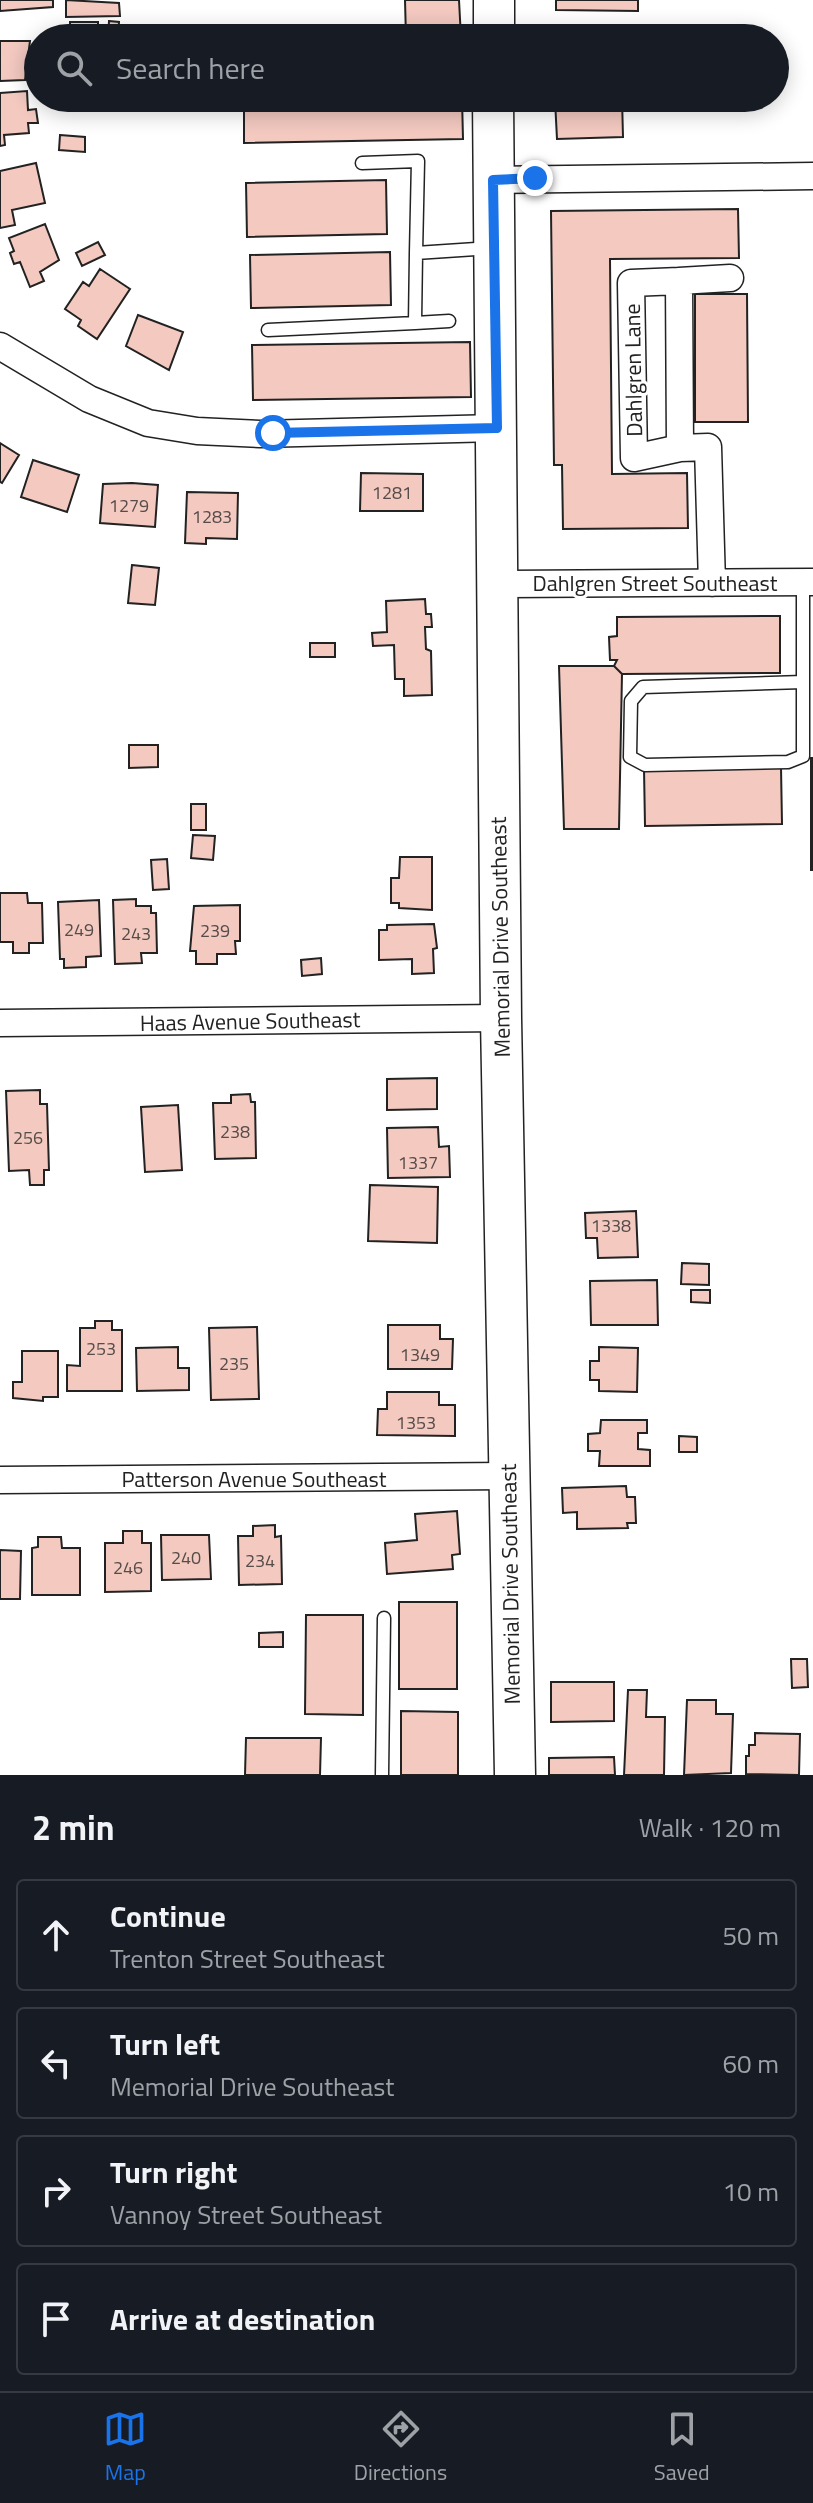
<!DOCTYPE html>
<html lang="en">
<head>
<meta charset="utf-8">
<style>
	:root { --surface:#171b24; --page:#20242c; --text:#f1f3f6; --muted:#9ea1a6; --line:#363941; --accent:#1a73e8 }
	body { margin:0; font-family:"Titillium Web",sans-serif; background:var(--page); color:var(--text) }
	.stop { position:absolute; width:24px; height:24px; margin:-18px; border:6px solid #1a73e8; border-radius:50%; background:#fff }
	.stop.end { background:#1a73e8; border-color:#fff; box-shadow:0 2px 8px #0008 }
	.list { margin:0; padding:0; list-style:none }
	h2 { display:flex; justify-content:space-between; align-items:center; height:104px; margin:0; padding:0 32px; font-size:34px }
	h2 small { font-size:26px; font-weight:400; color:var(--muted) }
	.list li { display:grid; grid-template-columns:52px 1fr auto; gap:24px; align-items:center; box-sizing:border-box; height:112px; margin:0 16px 16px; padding:0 16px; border:2px solid var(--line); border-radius:8px }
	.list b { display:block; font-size:30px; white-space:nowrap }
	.list p { margin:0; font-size:26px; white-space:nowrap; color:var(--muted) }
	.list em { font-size:26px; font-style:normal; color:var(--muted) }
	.icon { flex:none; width:44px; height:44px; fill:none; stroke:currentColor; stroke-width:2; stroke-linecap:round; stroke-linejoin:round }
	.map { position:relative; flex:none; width:813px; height:1775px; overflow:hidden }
	.search { position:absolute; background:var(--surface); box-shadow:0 4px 20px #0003; left:24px; right:24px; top:24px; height:88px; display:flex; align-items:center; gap:20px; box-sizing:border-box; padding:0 28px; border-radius:44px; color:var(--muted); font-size:30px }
	.sheet { height:616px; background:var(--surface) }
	nav { display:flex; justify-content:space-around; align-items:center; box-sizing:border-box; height:112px; border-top:2px solid var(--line); background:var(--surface); font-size:22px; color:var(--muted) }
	nav a { display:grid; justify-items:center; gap:4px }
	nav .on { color:var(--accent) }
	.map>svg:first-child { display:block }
	.building { fill:#f3c9c0; stroke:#222; stroke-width:2 }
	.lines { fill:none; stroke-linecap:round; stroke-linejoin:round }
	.lane-casing { stroke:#222; stroke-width:15 }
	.street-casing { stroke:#222; stroke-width:29 }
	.primary-casing { stroke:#222; stroke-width:43 }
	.lane { stroke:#fff; stroke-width:12 }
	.street { stroke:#fff; stroke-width:26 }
	.primary { stroke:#fff; stroke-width:40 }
	.route { stroke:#1a73e8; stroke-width:10 }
	.labels { text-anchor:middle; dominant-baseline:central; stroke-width:6; stroke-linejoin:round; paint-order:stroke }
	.number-label { font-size:18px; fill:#564c4a }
	.street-label { font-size:22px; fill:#222; stroke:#fff }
</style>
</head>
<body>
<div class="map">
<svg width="813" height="1775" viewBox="0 0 813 1775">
	<rect width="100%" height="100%" fill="#fff"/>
	<path class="building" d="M0,0H53V7L0,11Z
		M66,0L119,3L120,16L66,17Z
		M405,0H459L461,38H406Z
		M556,0H638V11L556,10Z
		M109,21L119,22L118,38H108Z
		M70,22H98V38H70Z
		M0,41H30L25,80L0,81Z
		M27,91L28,110L36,109L38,123H28L29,133L4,135L5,145L0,146V93Z
		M244,98H462L463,139L244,143Z
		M622,98L623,137L557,139L555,100Z
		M60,135L85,137V152L59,150Z
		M36,163L45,203L12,210L15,225L0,228V171Z
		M386,180L387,234L247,237L246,183Z
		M738,209L739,258L610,259L612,474L687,473L688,528L563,529L562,465H554L551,211Z
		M45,224L59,260L40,272L44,281L30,287L20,262L14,264L10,253L14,251L9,238Z
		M98,242L105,255L82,266L76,253Z
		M390,252L391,305L251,308L250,255Z
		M100,269L130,289L97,339L78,326L81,320L65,309L83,282L89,286Z
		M695,294H747L748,422H695Z
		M138,315L183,332L169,370L126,346Z
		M470,342L471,397L253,400L252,345Z
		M0,443L19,455L2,483L0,482Z
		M33,460L79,475L67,512L21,497Z
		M361,473L423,474V511H360Z
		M132,483L158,485L155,527L100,523L103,484Z
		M187,492L238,493L237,539L206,538V544L185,543Z
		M132,565L159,568L155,605L128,603Z
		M425,599L426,614H431L432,627H425L426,649L431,651L432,695L404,696V679H395L394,645L373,646L372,633L387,632L386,601Z
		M780,616V673L622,674L614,666L617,660H610L609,637L617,636V617Z
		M310,643H335V657H310Z
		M559,666H614L622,674L619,829H564Z
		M129,745H158V767L129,768Z
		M811,758H813V870H811Z
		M781,767L782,824L645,826L644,769Z
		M191,804H206V830H191Z
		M193,835L215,836L213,860L191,858Z
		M400,857H432V910L399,908V903H391V878H399Z
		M167,859L169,889L153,890L151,860Z
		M0,893H27L28,903H42L43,943H29V953H13V942H0Z
		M136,899V906H151V913H156L157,953H141L142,963L115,964L113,900Z
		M99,900L101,956L86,957V967L64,968V959H60L58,902Z
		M240,905V941H235L236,954H217V964H196V951H190L194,906Z
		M434,924L437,948L433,949L434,973L412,974V959L379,960V930H387V925Z
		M321,958L322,974L302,976L301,960Z
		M437,1078V1109L387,1110V1079Z
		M40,1090V1104H47L49,1170H44V1185H30L29,1170L9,1171L6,1091Z
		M250,1094L251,1102H255L256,1158L215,1159L213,1103H231V1095Z
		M178,1105L182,1170L145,1172L141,1107Z
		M438,1127L439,1147L449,1146L450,1177L388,1178L387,1128Z
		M370,1185L438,1187L437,1243L368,1241Z
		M636,1211L638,1257L598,1258L597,1238H586L585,1213Z
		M682,1263L709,1264V1285L681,1284Z
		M657,1280L658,1325H591L590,1281Z
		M691,1290H710V1303L691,1302Z
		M95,1321H112V1330H122V1391H67V1365L80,1366V1328H95Z
		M388,1325H440V1339H453L452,1369H388Z
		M257,1327L259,1399L211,1400L209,1328Z
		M178,1347V1368H189V1390L137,1391L136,1348Z
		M599,1347L638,1348L637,1392L599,1391V1380H590V1361H599Z
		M22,1351H58V1397H43V1401L13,1398V1382H22Z
		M387,1392H439V1405H455V1436L377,1435L378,1409H387Z
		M601,1420H647V1433H638V1449L650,1450V1466H599L600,1451H588V1434L600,1433Z
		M679,1436L697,1437V1452H679Z
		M626,1486L627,1497H635L636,1523H627L628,1528L577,1529V1512L563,1513L562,1488Z
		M457,1511L460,1554L452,1555L453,1569L387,1574L385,1543L417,1540L415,1514Z
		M275,1525V1537L281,1536L282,1584L239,1585L238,1536H253V1526Z
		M123,1531H142V1543H151V1591L105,1592V1543H123Z
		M161,1535H209L211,1579L162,1580Z
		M38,1537H61L62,1548H80V1595H32V1548L38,1547Z
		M0,1550L21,1551L20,1599H0Z
		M399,1602H457V1689H399Z
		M306,1615H363V1715L305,1714Z
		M283,1632V1647H259V1633Z
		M791,1659H807L808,1687L792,1688Z
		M551,1682H614V1721L551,1722Z
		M628,1690H647L646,1717H665L664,1775H624Z
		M687,1700H716V1714H733L731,1773L684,1775Z
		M401,1711L458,1712V1775H401Z
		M755,1733L800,1734L799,1775L746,1774V1756H749V1745H755Z
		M246,1738H321L320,1775H245Z
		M614,1757L615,1775H549V1758Z"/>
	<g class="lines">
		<g class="lane-casing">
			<path id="lane" d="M362,163L418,161L416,253
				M449,321L415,323L416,253L491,248
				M268,330L415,323
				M803,682L643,687L631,701L630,757L645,765L788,762L803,756V582
				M382,1775L384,1618"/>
		</g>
		<g class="street-casing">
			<path id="street" d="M493,180L813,176
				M679,281L631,283L634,458L680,448
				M0,346L89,399L148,423L197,431L260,434L497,428
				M712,583L708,447L680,448L679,281L730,278
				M497,584L813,582
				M0,1023L501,1018
				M0,1480L508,1476"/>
		</g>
		<g class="primary-casing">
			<path id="primary" d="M494,38V0
				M493,98L501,1018L515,1775"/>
		</g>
		<use href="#lane" class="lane"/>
		<use href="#street" class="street"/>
		<use href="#primary" class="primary"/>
	</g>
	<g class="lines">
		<path class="route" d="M273,433L497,428L493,180L535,178"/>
	</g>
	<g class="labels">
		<g class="number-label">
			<text x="392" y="492">1281</text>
			<text x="129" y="505">1279</text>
			<text x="212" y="516">1283</text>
			<text x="79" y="929">249</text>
			<text x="215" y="930">239</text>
			<text x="136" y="933">243</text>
			<text x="235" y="1131">238</text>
			<text x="28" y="1137">256</text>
			<text x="418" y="1162">1337</text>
			<text x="611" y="1225">1338</text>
			<text x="101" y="1348">253</text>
			<text x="420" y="1354">1349</text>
			<text x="234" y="1363">235</text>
			<text x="416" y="1422">1353</text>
			<text x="186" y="1557">240</text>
			<text x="260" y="1560">234</text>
			<text x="128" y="1567">246</text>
		</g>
		<g class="street-label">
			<text transform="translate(633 370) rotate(-91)">Dahlgren Lane</text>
			<text x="655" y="583">Dahlgren Street Southeast</text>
			<text transform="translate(500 937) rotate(-91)">Memorial Drive Southeast</text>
			<text transform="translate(250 1021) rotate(-1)">Haas Avenue Southeast</text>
			<text x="254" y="1479">Patterson Avenue Southeast</text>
			<text transform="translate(510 1584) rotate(-91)">Memorial Drive Southeast</text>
		</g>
	</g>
</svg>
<div class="stop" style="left:273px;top:433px"></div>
<div class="stop end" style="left:535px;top:178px"></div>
<div class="search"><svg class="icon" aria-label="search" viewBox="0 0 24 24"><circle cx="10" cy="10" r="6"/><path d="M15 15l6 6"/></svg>Search here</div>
</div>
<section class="sheet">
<h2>2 min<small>Walk · 120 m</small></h2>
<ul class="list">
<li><svg class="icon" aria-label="ahead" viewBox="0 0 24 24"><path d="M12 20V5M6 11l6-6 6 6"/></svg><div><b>Continue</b><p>Trenton Street Southeast</p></div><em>50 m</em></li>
<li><svg class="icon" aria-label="left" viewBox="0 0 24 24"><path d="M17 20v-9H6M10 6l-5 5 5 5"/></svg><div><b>Turn left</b><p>Memorial Drive Southeast</p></div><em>60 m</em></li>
<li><svg class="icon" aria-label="right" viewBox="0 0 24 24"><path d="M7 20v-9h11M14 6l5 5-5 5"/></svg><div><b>Turn right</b><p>Vannoy Street Southeast</p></div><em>10 m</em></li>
<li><svg class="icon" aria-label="arrive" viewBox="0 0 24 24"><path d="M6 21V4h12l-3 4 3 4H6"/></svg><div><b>Arrive at destination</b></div></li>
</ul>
</section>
<nav>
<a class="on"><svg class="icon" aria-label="map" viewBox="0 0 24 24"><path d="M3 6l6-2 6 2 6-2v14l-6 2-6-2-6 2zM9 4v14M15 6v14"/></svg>Map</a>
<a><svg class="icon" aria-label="directions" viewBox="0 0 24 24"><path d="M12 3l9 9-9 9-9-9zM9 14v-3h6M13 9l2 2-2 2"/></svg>Directions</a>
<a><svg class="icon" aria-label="saved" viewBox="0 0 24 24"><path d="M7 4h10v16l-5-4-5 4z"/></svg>Saved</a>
</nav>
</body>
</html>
